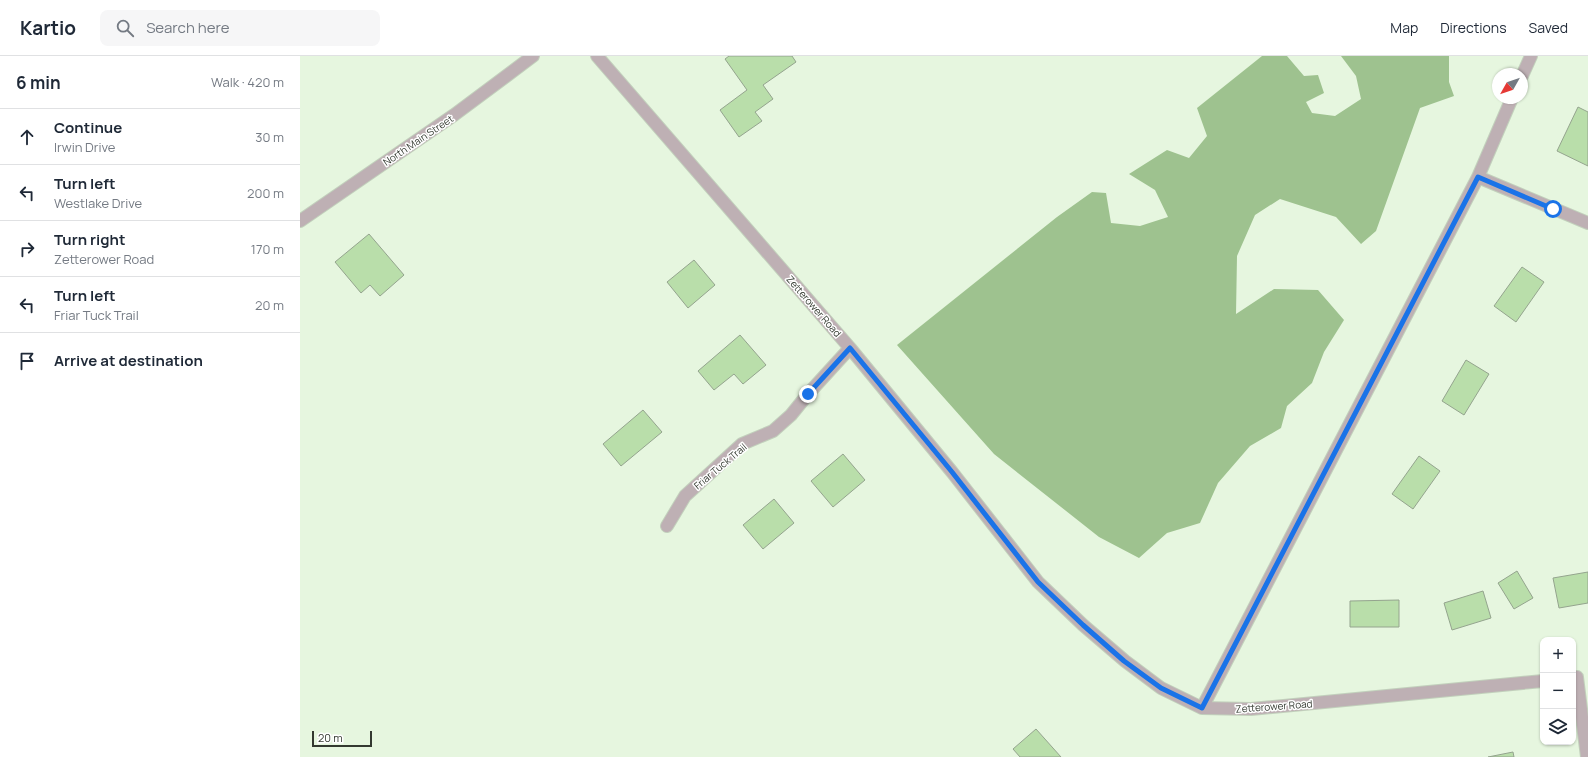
<!DOCTYPE html>
<html lang="en">
<head>
<meta charset="utf-8">
<style>
	:root { --surface:#fff; --page:#f6f6f7; --text:#1f2937; --muted:#747a83; --line:#e0e1e3 }
	body { margin:0; font-family:Manrope,sans-serif; background:var(--page); color:var(--text) }
	.controls { position:absolute; right:12px; bottom:12px; display:grid; overflow:hidden; border-radius:8px; box-shadow:0 1px 3px #0004 }
	.controls button { width:36px; height:36px; display:grid; place-items:center; padding:0; border:0; border-bottom:1px solid var(--line); background:var(--surface); color:var(--text); font:20px sans-serif }
	.compass { position:absolute; left:1192px; top:12px; width:36px; height:36px; border-radius:50%; background:var(--surface); box-shadow:0 1px 3px #0004; rotate:230deg }
	.scale { position:absolute; left:12px; bottom:10px; width:60px; box-sizing:border-box; padding-left:4px; border:2px solid #333930; border-top:0; font-size:11px; line-height:14px; white-space:nowrap; color:#333930; -webkit-text-stroke:3px #fff; paint-order:stroke }
	.stop { position:absolute; width:12px; height:12px; margin:-9px; border:3px solid #1a73e8; border-radius:50%; background:#fff }
	.stop.end { background:#1a73e8; border-color:#fff; box-shadow:0 1px 4px #0008 }
	.list { margin:0; padding:0; list-style:none }
	h2 { display:flex; justify-content:space-between; align-items:center; height:52px; margin:0; padding:0 16px; font-size:17px }
	h2 small { font-size:13px; font-weight:400; color:var(--muted) }
	.list li { display:grid; grid-template-columns:26px 1fr auto; gap:12px; align-items:center; box-sizing:border-box; height:56px; padding:0 16px; border-top:1px solid var(--line) }
	.list b { display:block; font-size:15px; white-space:nowrap }
	.list p { margin:0; font-size:13px; white-space:nowrap; color:var(--muted) }
	.list em { font-size:13px; font-style:normal; color:var(--muted) }
	.icon { flex:none; width:22px; height:22px; fill:none; stroke:currentColor; stroke-width:2; stroke-linecap:round; stroke-linejoin:round }
	.map { position:relative; flex:none; width:1288px; height:701px; overflow:hidden }
	header { display:flex; align-items:center; gap:24px; box-sizing:border-box; height:56px; padding:0 20px; background:var(--surface); border-bottom:1px solid var(--line) }
	header strong { font-size:19px }
	nav { display:flex; gap:22px; margin-inline-start:auto; font-size:14px }
	.search { width:280px; height:36px; background:var(--page); display:flex; align-items:center; gap:10px; box-sizing:border-box; padding:0 14px; border-radius:8px; color:var(--muted); font-size:15px }
	main { display:flex }
	aside { flex:1; background:var(--surface) }
	.map>svg:first-child { display:block }
	.water { fill:#9ec28f }
	.building { fill:#b9deaa; stroke:#94a48e }
	.lines { fill:none; stroke-linecap:round; stroke-linejoin:round }
	.minor-casing { stroke:#c2d0bc; stroke-width:14 }
	.minor { stroke:#beb0b4; stroke-width:12 }
	.route { stroke:#1a73e8; stroke-width:5 }
	.labels { text-anchor:middle; dominant-baseline:central; stroke-width:3; stroke-linejoin:round; paint-order:stroke }
	.street-label { font-size:10px; fill:#333930; stroke:#fff }
</style>
</head>
<body>
<header>
<strong>Kartio</strong>
<div class="search"><svg class="icon" aria-label="search" viewBox="0 0 24 24"><circle cx="10" cy="10" r="6"/><path d="M15 15l6 6"/></svg>Search here</div>
<nav><a>Map</a><a>Directions</a><a>Saved</a></nav>
</header>
<main>
<aside>
<h2>6 min<small>Walk · 420 m</small></h2>
<ul class="list">
<li><svg class="icon" aria-label="ahead" viewBox="0 0 24 24"><path d="M12 20V5M6 11l6-6 6 6"/></svg><div><b>Continue</b><p>Irwin Drive</p></div><em>30 m</em></li>
<li><svg class="icon" aria-label="left" viewBox="0 0 24 24"><path d="M17 20v-9H6M10 6l-5 5 5 5"/></svg><div><b>Turn left</b><p>Westlake Drive</p></div><em>200 m</em></li>
<li><svg class="icon" aria-label="right" viewBox="0 0 24 24"><path d="M7 20v-9h11M14 6l5 5-5 5"/></svg><div><b>Turn right</b><p>Zetterower Road</p></div><em>170 m</em></li>
<li><svg class="icon" aria-label="left" viewBox="0 0 24 24"><path d="M17 20v-9H6M10 6l-5 5 5 5"/></svg><div><b>Turn left</b><p>Friar Tuck Trail</p></div><em>20 m</em></li>
<li><svg class="icon" aria-label="arrive" viewBox="0 0 24 24"><path d="M6 21V4h12l-3 4 3 4H6"/></svg><div><b>Arrive at destination</b></div></li>
</ul>
</aside>
<div class="map">
<svg width="1288" height="701" viewBox="0 0 1288 701">
	<rect width="100%" height="100%" fill="#e6f6df"/>
	<path class="water" d="M962,0H987L1004,20L1018,19L1024,37L1006,46L1012,57L1035,60L1061,43L1056,20L1041,0H1149V26L1154,40L1120,52L1076,175L1061,188L1036,161L980,143L955,159L937,200L936,258L974,233L1018,234L1044,264L1024,296L1012,327L987,350L981,372L950,390L918,427L900,467L867,477L839,502L799,481L694,398L597,289L757,161L792,136L806,137L811,167L840,170L868,161L855,134L829,118L867,94L889,102L907,80L897,52Z"/>
	<path class="building" d="M429,0H492L496,6L463,29L473,43L455,56L462,65L439,81L420,54L447,34L425,3Z
		M1278,51L1288,56V110L1257,95Z
		M69,178L104,219L80,240L70,229L61,237L35,206Z
		M394,204L415,229L388,252L367,226Z
		M1222,211L1244,226L1216,266L1194,250Z
		M440,279L466,309L443,328L434,318L414,334L398,315Z
		M1166,304L1189,318L1164,359L1142,345Z
		M343,354L362,376L321,410L303,388Z
		M543,398L565,424L533,451L511,425Z
		M1119,400L1140,415L1113,453L1092,438Z
		M474,443L494,467L463,493L443,469Z
		M1217,515L1233,542L1214,553L1198,527Z
		M1288,516V547L1259,552L1253,522Z
		M1183,535L1191,562L1152,574L1144,547Z
		M1099,544V571H1050V545Z
		M736,673L761,701H720L713,693Z
		M1213,696L1214,701H1188Z"/>
	<g class="lines">
		<g class="minor-casing">
			<path id="minor" d="M297,0L550,292L652,416L738,526L783,569L825,605L861,632L902,652L951,653L1243,625
				M1222,20L1231,0
				M1178,121L1288,167
				M0,165L154,59L233,0
				M367,470L385,440L442,388L473,375L491,359L508,338L550,292
				M1277,621L1287,701
				M902,652L1178,121L1212,42"/>
		</g>
		<use href="#minor" class="minor"/>
	</g>
	<g class="lines">
		<path class="route" d="M508,338L550,292L652,416L738,526L783,569L824,605L861,632L902,652L1178,121L1253,153"/>
	</g>
	<g class="labels">
		<g class="street-label">
			<text transform="translate(118 84) rotate(-34)">North Main Street</text>
			<text transform="translate(514 250) rotate(49)">Zetterower Road</text>
			<text transform="translate(420 410) rotate(-40)">Friar Tuck Trail</text>
			<text transform="translate(974 650) rotate(-4)">Zetterower Road</text>
		</g>
	</g>
</svg>
<div class="controls">
<button>+</button>
<button>−</button>
<button><svg class="icon" aria-label="layers" viewBox="0 0 24 24"><path d="M12 4l9 5-9 5-9-5zM3 14l9 5 9-5"/></svg></button>
</div>
<svg class="compass" viewBox="-18 -18 36 36"><path d="M0-13l5 13h-10z" fill="#e53935"/><path d="M0 13l5-13h-10z" fill="#747a83"/></svg>
<div class="scale">20 m</div>
<div class="stop" style="left:1253px;top:153px"></div>
<div class="stop end" style="left:508px;top:338px"></div>
</div>
</main>
</body>
</html>
